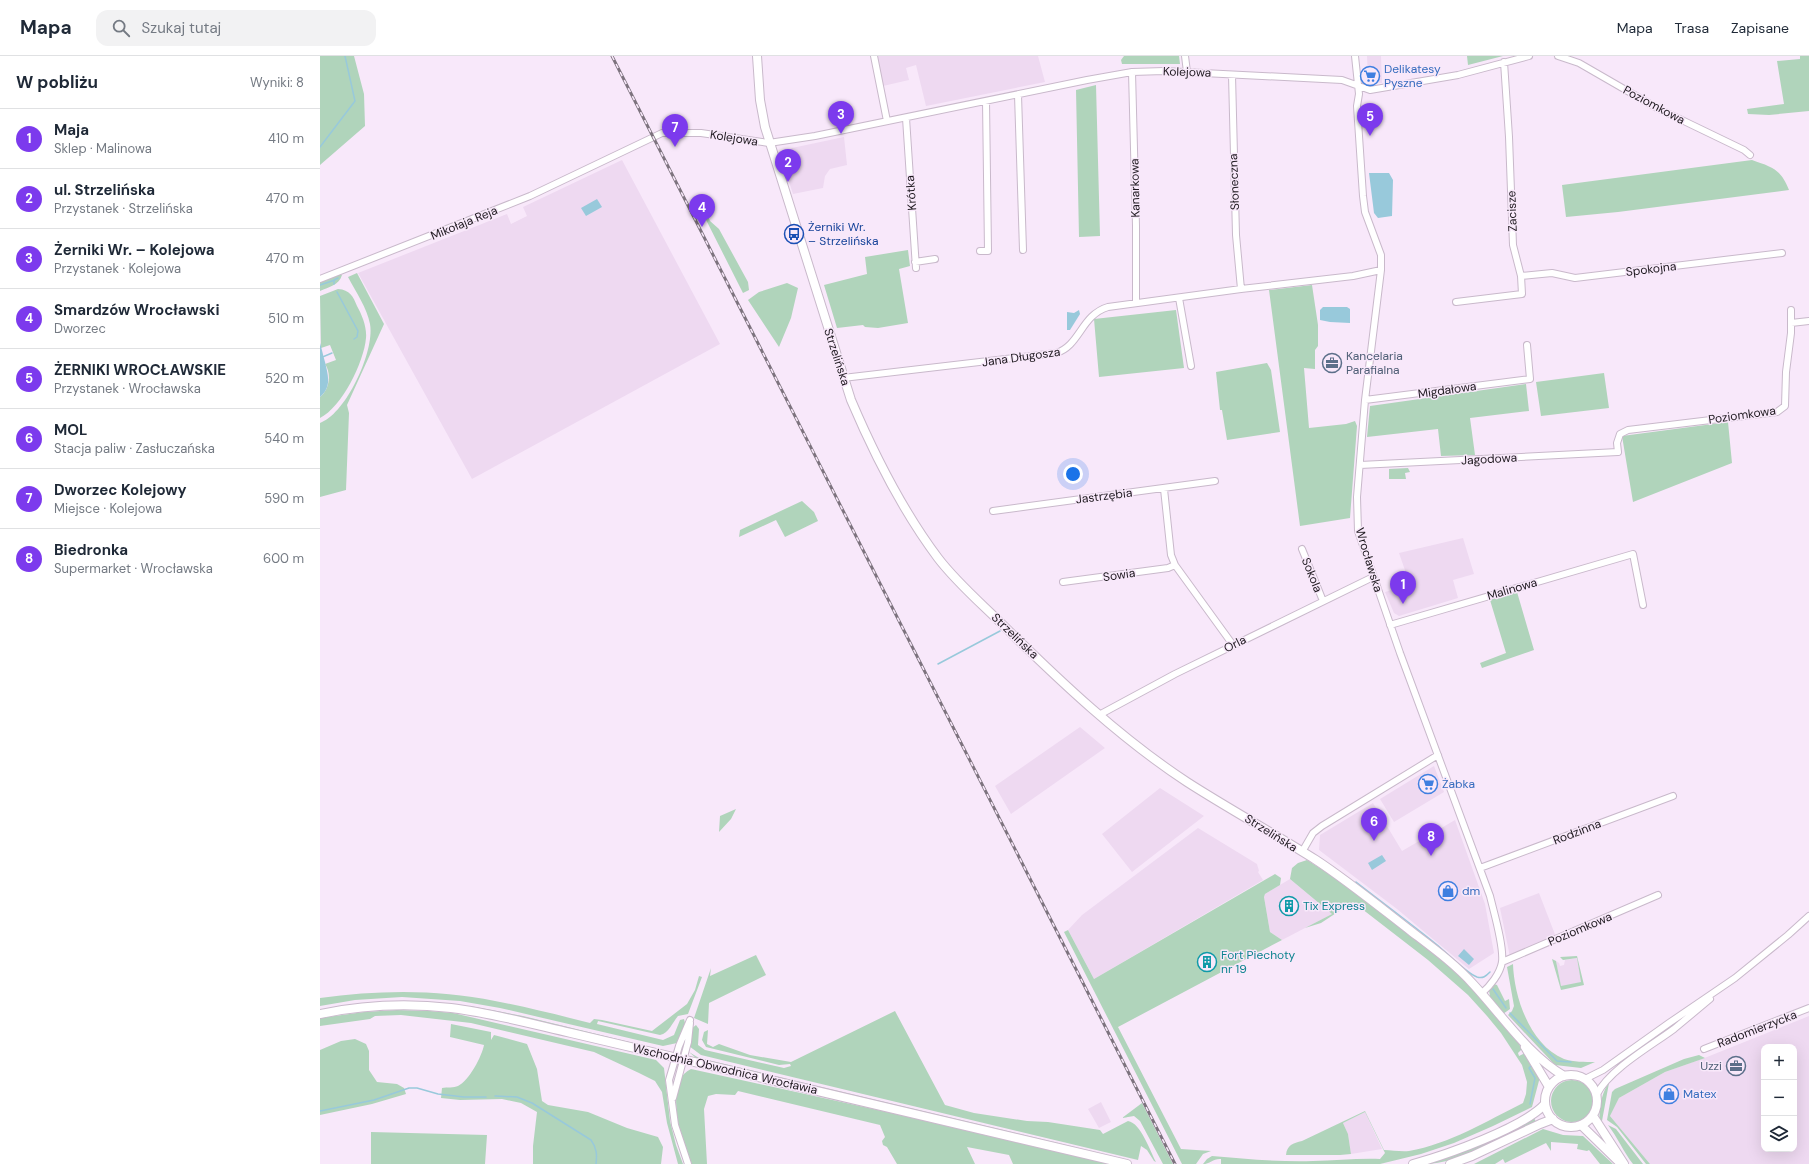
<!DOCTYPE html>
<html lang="pl">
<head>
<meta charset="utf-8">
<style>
	:root { --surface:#fff; --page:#f2f2f3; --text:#1f2937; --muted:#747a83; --line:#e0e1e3; --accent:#7c3aed }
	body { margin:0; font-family:"DM Sans",sans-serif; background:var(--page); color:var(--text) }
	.controls { position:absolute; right:12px; bottom:12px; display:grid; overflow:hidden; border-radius:8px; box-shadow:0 4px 16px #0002 }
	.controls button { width:36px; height:36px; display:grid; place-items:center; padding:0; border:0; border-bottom:1px solid var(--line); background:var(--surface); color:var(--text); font:20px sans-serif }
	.you { position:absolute; left:753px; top:418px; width:14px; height:14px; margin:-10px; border:3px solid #fff; border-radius:50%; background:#1a73e8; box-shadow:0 0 0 6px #1a73e833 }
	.badge { display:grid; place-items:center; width:26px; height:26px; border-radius:50%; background:var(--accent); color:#fff; font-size:13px; font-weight:700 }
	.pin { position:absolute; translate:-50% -33px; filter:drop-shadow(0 1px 2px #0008) }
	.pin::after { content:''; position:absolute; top:21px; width:14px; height:12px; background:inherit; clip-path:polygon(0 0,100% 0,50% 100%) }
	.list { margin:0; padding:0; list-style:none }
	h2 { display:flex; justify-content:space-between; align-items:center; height:52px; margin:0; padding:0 16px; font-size:17px }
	h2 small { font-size:13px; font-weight:400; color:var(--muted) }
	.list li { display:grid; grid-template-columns:26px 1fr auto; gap:12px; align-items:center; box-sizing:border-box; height:60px; padding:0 16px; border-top:1px solid var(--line) }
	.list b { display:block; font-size:15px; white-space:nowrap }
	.list p { margin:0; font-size:13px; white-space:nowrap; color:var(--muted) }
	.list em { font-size:13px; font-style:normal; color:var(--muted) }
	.icon { flex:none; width:22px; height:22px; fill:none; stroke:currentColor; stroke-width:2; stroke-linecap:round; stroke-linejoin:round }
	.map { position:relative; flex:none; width:1489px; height:1108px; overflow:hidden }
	header { display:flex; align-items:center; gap:24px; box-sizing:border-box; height:56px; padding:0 20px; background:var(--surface); border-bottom:1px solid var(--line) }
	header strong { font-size:19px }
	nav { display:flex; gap:22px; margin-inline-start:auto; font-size:14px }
	.search { width:280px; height:36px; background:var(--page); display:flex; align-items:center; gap:10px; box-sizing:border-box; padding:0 14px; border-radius:12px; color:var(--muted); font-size:15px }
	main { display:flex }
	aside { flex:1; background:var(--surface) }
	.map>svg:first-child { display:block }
	.built { fill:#eed9f1; fill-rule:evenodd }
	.green { fill:#b0d4bb }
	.water { fill:#98c9db }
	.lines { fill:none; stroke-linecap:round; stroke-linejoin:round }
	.stream { stroke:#98c9db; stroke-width:1.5 }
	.minor-casing { stroke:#c9b9cb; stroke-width:8 }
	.major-casing { stroke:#c9b9cb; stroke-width:10 }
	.minor { stroke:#fff; stroke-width:6 }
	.major { stroke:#fff; stroke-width:8 }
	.rail-casing { stroke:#7d737e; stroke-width:3 }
	.rail { stroke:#f8e8fa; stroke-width:1.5; stroke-dasharray:4.5; stroke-linecap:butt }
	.labels { text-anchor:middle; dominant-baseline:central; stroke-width:3; stroke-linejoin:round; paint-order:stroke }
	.shop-label { font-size:12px; fill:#366cbe; stroke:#f8e8fa; text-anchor:start }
	.street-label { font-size:12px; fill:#1e191f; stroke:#f8e8fa }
	.transit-label { font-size:12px; fill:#164399; stroke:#f8e8fa; text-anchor:start }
	.service-label { font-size:12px; fill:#4e5e75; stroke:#f8e8fa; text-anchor:start }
	.culture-label { font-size:12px; fill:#0d838f; stroke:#f8e8fa; text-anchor:start }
</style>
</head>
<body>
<header>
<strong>Mapa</strong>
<div class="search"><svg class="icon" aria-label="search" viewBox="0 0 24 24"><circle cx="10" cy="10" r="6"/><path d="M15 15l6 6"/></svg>Szukaj tutaj</div>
<nav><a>Mapa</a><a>Trasa</a><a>Zapisane</a></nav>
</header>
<main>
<aside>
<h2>W pobliżu<small>Wyniki: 8</small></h2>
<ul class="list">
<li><span class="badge">1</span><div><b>Maja</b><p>Sklep · Malinowa</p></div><em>410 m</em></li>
<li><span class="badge">2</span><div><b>ul. Strzelińska</b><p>Przystanek · Strzelińska</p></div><em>470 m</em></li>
<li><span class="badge">3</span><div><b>Żerniki Wr. – Kolejowa</b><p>Przystanek · Kolejowa</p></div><em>470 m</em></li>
<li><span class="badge">4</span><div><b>Smardzów Wrocławski</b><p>Dworzec</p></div><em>510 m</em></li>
<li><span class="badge">5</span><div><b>ŻERNIKI WROCŁAWSKIE</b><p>Przystanek · Wrocławska</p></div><em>520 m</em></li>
<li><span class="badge">6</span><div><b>MOL</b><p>Stacja paliw · Zasłuczańska</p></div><em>540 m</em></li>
<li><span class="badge">7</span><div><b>Dworzec Kolejowy</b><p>Miejsce · Kolejowa</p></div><em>590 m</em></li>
<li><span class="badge">8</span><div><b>Biedronka</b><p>Supermarket · Wrocławska</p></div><em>600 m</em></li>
</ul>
</aside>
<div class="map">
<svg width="1489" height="1108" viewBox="0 0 1489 1108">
	<rect width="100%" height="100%" fill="#f8e8fa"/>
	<path class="built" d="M557,0H718L725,26L606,50L596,9L586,12L589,24L563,30Z
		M1047,0H1061L1062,27L1053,26L1048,23Z
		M524,81L527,109L510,113L505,120L503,132L473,138L462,105L465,97L472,92Z
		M302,104L400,288L152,423L38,217L187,158L191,168L207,160L203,151Z
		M1143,482L1154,518L1133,524L1138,542L1079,560L1074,557L1065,536L1088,529L1089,526L1079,497Z
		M760,671L785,692L691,758L675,730Z
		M1114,710L1124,736L1074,766L1060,743Z
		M840,732L884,760L812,816L782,778Z
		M1053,747L1082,795L1135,764L1165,848L1174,897L1149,913L1077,853L999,794L1000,779Z
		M878,772L937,808L939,815L938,816L943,824L774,923L748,874L762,859Z
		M970,823L1012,858L962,884L950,876L944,841L945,838Z
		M1219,837L1236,881L1190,901L1180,852Z
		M1257,902L1262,926L1241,931L1236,905L1239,907L1240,910L1244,909L1245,904Z
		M1489,960V1108H1330L1290,1060L1299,1042L1345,1016L1387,1001ZM1444,991H1474V1093H1444Z
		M781,1046L791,1066L779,1072L768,1053Z
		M1045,1056L1062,1093L1031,1098L1028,1078L1023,1067Z"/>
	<path class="green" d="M0,0H34L44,38L45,70L0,109Z
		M804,0H859L860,8H802L801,4Z
		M1147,0H1183L1148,9Z
		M1480,0H1489V55L1449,59L1428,58L1427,53L1464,48L1457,5L1480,3Z
		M776,29L780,180L759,181L756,34Z
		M1432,104C1452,111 1461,113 1469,134L1298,156L1246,161L1242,129Z
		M377,146L383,147L390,165L399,173L428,226L429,234L423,237Z
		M588,194L590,210L579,213L588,267L558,272L545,271L543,269L517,272L504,229L547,218L545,201Z
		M37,217L64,268L27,349L29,357L26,434L0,441V367C26,358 55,295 50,268C47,252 36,236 28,221Z
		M19,219H22C19,229 9,231 0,235V226Z
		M467,227L478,232L471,262L459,291L428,244L439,236Z
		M992,229L998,269V290L995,294V313L984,312L989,372L1026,368L1035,365L1037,370L1030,462L980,470L949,234Z
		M18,233C30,234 33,240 37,250C42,259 47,271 46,282C44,306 22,351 0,362V341C9,334 12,318 5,308L16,304L10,289L1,292L0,240Z
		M856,254L864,312L779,321L774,263Z
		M947,307L951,314L960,376L907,384L902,354H900L896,316Z
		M1284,317L1289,352L1221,360L1216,326Z
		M1206,328L1209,355L1150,362L1155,399L1121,400L1118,373L1047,381L1050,350Z
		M1408,366L1412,407L1313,446L1302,380Z
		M1088,412L1090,416L1085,417L1086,423H1069V413Z
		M482,445L494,456L498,465L465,481L456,464L419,481L420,474Z
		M1197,536L1214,594L1162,612L1160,607L1186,597L1170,544Z
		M416,753L411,763L399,776L400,760Z
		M987,804L1030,831L1139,917L1193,978L1202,993L1198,997L1199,1000L1205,997L1220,1021L1212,1051L1173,1070L1134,1087L1101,1098L1060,1108H901V1103C894,1102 890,1108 883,1108L887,1103L892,1100C926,1103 959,1106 993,1105C1015,1105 1038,1102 1060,1103L1065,1097L1045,1056L1023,1067L1028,1078L1031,1098L1020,1099H966C967,1089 973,1087 982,1085L1045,1055L1064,1094C1072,1094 1081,1096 1089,1095C1129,1088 1167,1065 1203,1047L1206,1038L1207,1026L1202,1009L1181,977L1167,960L1148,939L1108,904L1033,846L1001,867L985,872L1012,858L970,823L972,812L978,807Z
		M955,818L961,822L960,829L945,838L944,841L950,876L962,884L798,971L861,1093L891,1095L883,1098L876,1108H862L744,876L748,874L774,923Z
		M436,899L446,919L389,947L388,968L374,962L391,912L390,920Z
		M1257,900L1264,929L1241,934L1232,903L1236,905L1241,930L1261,926L1257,902L1243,904L1240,901Z
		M1193,908C1194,941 1210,989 1244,1003C1253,1006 1265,1006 1275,1006L1261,1012L1235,1009L1188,959L1192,955L1194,950L1187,911Z
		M379,920L382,921L368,958L358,960C352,967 349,977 340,979L278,965L277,968L343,984L354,979L360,964L364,963L365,967L357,987L343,990L180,952L140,945L82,941L35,944L0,950V942C58,934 117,933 175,945C207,951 238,959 270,967L274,963L282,964L332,975L367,948L375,934Z
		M1174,928L1177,929L1185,945L1189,943L1190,953L1183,958L1170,941L1169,934Z
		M150,950L203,960L338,993L185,958L150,951Z
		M77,954L110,955L133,957L336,1004L344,1012L350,1065L356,1089L363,1108H358L347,1067L342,1036L335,1025L319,1017L274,996L151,967L81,959L55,960L50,963L0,970V962L44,956Z
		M575,955L625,1049L654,1057L707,1065L728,1066L780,1074L783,1078L808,1065C821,1067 830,1095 836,1106L834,1105L827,1094L821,1090L818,1104L381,999L369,990L371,973L376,969L379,973L378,989L385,994L464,1012L471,1010L470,1008L459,1009L386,991L382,984L384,976L388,974L387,988L393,991L399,988L430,999L471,1006Z
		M131,968L171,976V984L174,979L207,988L217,1013L222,1045L228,1049L268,1056L307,1072L338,1081L343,1091L341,1108H213V1090L217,1056L201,1047L182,1043L140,1044L121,1042L122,1032C127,1031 134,1032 138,1030C149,1025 162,1000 164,989L130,981Z
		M35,983L46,988L49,995V1014L57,1026L77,1028L84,1032L86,1038L52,1048L0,1059V994L21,985Z
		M369,996L379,1002L819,1106L377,1003Z
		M1379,999L1385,1002L1345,1016L1299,1042L1290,1060L1330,1108H1326L1297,1071L1287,1064L1292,1036L1295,1033L1364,1003Z
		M371,1013L567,1056L789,1108H693L689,1099L647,1091L655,1108H577L567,1091L563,1089L562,1085L565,1081L560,1069L418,1035L415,1039L396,1038L388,1040L384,1053L387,1108H372C361,1088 343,1025 371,1013Z
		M1231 1045a21 21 0 1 1 42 0a21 21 0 1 1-42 0Z
		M1289,1027L1282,1065L1280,1066C1278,1055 1282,1035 1289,1027Z
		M822,1047L853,1108H843L820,1065L814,1060L802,1062Z
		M1214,1062L1216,1066C1182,1082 1141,1108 1104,1108L1180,1079Z
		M1288,1069L1296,1073L1323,1108H1313C1303,1095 1298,1082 1288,1069Z
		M1223,1073L1243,1079L1263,1080L1293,1108H1280L1269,1094L1267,1095L1257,1093L1258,1088L1231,1086V1095L1226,1087L1185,1107L1183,1103L1175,1108H1154Z
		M51,1076L167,1079L165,1108H51Z"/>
	<path class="water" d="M1049,117H1069L1073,124L1072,160L1058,162L1054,157Z
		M277,143L282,151L266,160L261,152Z
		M1003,251H1027L1030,253V267L1010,266L1000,264V254Z
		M759,254L760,258L750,274H747V256L754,257Z
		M0,287C2,293 3,300 5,306C8,319 12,331 0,341Z
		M1062,799L1066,805L1052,814L1048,807Z
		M1144,893L1154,903L1149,909L1138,900Z"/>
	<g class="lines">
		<path class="stream" d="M0,91L35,45L25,0
			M14,228V224L18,222
			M0,229L15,224
			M17,236L38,275L37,281L34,283
			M0,302L12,297
			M618,608L680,575
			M1036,826C1063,847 1090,867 1116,888C1126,896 1146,917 1157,921C1163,923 1166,920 1170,916
			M1173,933L1186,952
			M1190,957L1237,1005L1251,1006
			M175,1040L197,1041L212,1047L271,1084C277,1092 277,1099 276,1108
			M1210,1048L1215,1022L1209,1012L1211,1010
			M0,1055L54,1044L89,1032H97L118,1038L144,1041H166"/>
		<g class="minor-casing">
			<path id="minor" d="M554,0L567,65
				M865,0L867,16
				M1035,0L1039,38L1037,50L1043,140L1045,156L1061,199V214L1045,344L1037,441L1038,475L1080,597L1170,840C1174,857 1184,890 1182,906C1180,918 1170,930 1162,937
				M1238,0L1259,7L1337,52L1424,94L1430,99
				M812,16L816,170V247
				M912,19L916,179L921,233
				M698,39L703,194
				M586,62L596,212
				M660,195H668L666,45
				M595,206L615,203
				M1201,220L1232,217L1255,222L1462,197
				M0,223L210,140L342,77H381L449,87L495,80L767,24L812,16L844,15L1022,24L1050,34L1138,19L1209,0
				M859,242L871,310
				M1136,246L1202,238L1201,220L1193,189L1189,81L1184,6
				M1471,267L1489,265
				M523,322L736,297C760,290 761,259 788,251L921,233L1033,220L1061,214
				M1045,344L1210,323L1207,289
				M1040,409L1298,396L1297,387L1300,378L1308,374L1457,356L1465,350L1466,316L1471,277V254
				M844,433L851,499L855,509L913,589
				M673,455L895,425
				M982,493L1003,545
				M743,526L848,512L855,509
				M1070,569L1313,498L1323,549
				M779,659L855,618L1053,521
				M982,796L993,777L1002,770L1118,699
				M1160,812L1353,740
				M1182,906L1338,839
				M1384,993L1489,952
				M1265,1023L1283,1014L1349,967L1415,922L1468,879L1489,860
				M1277,1038C1290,1013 1331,990 1354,973C1366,963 1378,953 1390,943
				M353,1042L368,986L370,967
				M368,1108L355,1069L349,1024L359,990L370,964"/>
		</g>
		<g class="major-casing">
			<path id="major" d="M437,0L440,44L445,71L531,344C554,398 582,454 618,502C637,527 662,548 684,570C741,626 800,682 867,726C909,753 953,777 996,804C1028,825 1061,852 1092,876C1113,892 1135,908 1153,928C1182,959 1207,998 1244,1020
				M0,958C43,949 87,947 131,952C172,957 212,968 251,977L807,1108
				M1205,991L1229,1031
				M1225 1045a26 26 0 1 1 52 0a26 26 0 1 1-52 0Z
				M1273,1060L1304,1108
				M1261,1069L1298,1105
				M1093,1108C1126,1099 1203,1072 1225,1048
				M1130,1108L1152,1100L1220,1068L1233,1063"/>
		</g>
		<use href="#minor" class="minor"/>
		<use href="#major" class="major"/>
		<g class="rail-casing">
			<path id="rail" d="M292,0L855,1108"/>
		</g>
		<use href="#rail" class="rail"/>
	</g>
	<defs>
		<g id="supermarket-ring" transform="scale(1)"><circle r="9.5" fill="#f8e8fa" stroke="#3f7fe0" stroke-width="1.5"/><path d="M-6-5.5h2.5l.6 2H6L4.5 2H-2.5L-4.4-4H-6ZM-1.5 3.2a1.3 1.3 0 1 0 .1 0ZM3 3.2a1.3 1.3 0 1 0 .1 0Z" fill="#3f7fe0"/></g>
		<g id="bus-ring" transform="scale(1)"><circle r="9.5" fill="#f8e8fa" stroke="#1a4fb4" stroke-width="1.5"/><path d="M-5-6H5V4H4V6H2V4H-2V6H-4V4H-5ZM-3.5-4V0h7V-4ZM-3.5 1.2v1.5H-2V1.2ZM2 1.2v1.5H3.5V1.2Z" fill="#1a4fb4"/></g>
		<g id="office-ring" transform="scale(1)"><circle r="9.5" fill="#f8e8fa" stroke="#5c6f8a" stroke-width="1.5"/><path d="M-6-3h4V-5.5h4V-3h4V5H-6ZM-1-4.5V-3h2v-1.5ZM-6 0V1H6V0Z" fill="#5c6f8a"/></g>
		<g id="shop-ring" transform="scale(1)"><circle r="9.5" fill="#f8e8fa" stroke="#3f7fe0" stroke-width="1.5"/><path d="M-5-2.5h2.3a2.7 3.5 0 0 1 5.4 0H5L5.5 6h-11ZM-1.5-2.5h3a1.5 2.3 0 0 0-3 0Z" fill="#3f7fe0"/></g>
		<g id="building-ring" transform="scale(1)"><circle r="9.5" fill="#f8e8fa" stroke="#0f9aa8" stroke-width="1.5"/><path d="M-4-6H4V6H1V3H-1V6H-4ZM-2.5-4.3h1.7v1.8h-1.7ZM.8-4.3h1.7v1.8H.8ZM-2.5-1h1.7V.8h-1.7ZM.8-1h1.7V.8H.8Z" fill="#0f9aa8"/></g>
	</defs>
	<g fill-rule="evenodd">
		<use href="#supermarket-ring" x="1050" y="20"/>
		<use href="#bus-ring" x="474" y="178"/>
		<use href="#office-ring" x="1012" y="307"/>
		<use href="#supermarket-ring" x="1108" y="728"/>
		<use href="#shop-ring" x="1128" y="835"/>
		<use href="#building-ring" x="969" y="850"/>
		<use href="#building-ring" x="887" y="906"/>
		<use href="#office-ring" x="1416" y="1010"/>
		<use href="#shop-ring" x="1349" y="1038"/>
	</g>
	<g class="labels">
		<g class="shop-label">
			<text x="1064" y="13">Delikatesy<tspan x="1064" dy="14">Pyszne</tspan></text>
			<text x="1122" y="728">Żabka</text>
			<text x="1142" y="835">dm</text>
			<text x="1363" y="1038">Matex</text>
		</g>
		<g class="street-label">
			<text transform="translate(867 16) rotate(2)">Kolejowa</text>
			<text transform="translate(1334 49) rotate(28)">Poziomkowa</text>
			<text transform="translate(414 82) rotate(9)">Kolejowa</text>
			<text transform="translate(914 126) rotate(-92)">Słoneczna</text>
			<text transform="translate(815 132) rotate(-91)">Kanarkowa</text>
			<text transform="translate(591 137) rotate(-94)">Krótka</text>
			<text transform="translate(1192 155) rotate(-92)">Zacisze</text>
			<text transform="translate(144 167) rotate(-22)">Mikołaja Reja</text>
			<text transform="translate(1331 213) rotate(-7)">Spokojna</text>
			<text transform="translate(517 301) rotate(72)">Strzelińska</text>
			<text transform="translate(701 301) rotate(-8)">Jana Długosza</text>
			<text transform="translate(1127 334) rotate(-8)">Migdałowa</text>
			<text transform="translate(1422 359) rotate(-8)">Poziomkowa</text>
			<text transform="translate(1169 403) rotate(-3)">Jagodowa</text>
			<text transform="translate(784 440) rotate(-7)">Jastrzębia</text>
			<text transform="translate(1049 504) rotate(73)">Wrocławska</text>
			<text transform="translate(799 519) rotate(-8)">Sowia</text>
			<text transform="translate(992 519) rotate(68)">Sokola</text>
			<text transform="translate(1192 533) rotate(-16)">Malinowa</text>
			<text transform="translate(695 580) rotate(44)">Strzelińska</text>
			<text transform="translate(915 588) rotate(-27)">Orla</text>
			<text transform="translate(1257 776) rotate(-21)">Rodzinna</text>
			<text transform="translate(951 777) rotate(32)">Strzelińska</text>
			<text transform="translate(1260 873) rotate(-23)">Poziomkowa</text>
			<text transform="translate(1437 973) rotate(-21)">Radomierzycka</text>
			<text transform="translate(405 1013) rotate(13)">Wschodnia Obwodnica Wrocławia</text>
		</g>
		<g class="transit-label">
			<text x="488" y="171">Żerniki Wr.<tspan x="488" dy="14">– Strzelińska</tspan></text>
		</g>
		<g class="service-label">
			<text x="1026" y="300">Kancelaria<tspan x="1026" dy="14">Parafialna</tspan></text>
			<text x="1402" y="1010" text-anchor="end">Uzzi</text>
		</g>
		<g class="culture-label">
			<text x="983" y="850">Tix Express</text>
			<text x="901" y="899">Fort Piechoty<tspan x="901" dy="14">nr 19</tspan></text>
		</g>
	</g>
</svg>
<div class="controls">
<button>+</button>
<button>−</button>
<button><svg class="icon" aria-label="layers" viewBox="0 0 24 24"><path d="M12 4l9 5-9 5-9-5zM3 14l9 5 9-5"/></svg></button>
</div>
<div class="you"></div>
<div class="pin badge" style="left:1083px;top:548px">1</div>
<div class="pin badge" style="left:468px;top:126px">2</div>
<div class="pin badge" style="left:521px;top:78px">3</div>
<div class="pin badge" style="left:382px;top:171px">4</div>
<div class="pin badge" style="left:1050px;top:80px">5</div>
<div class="pin badge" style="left:1054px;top:785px">6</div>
<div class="pin badge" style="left:355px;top:91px">7</div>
<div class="pin badge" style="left:1111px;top:800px">8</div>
</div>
</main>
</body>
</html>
